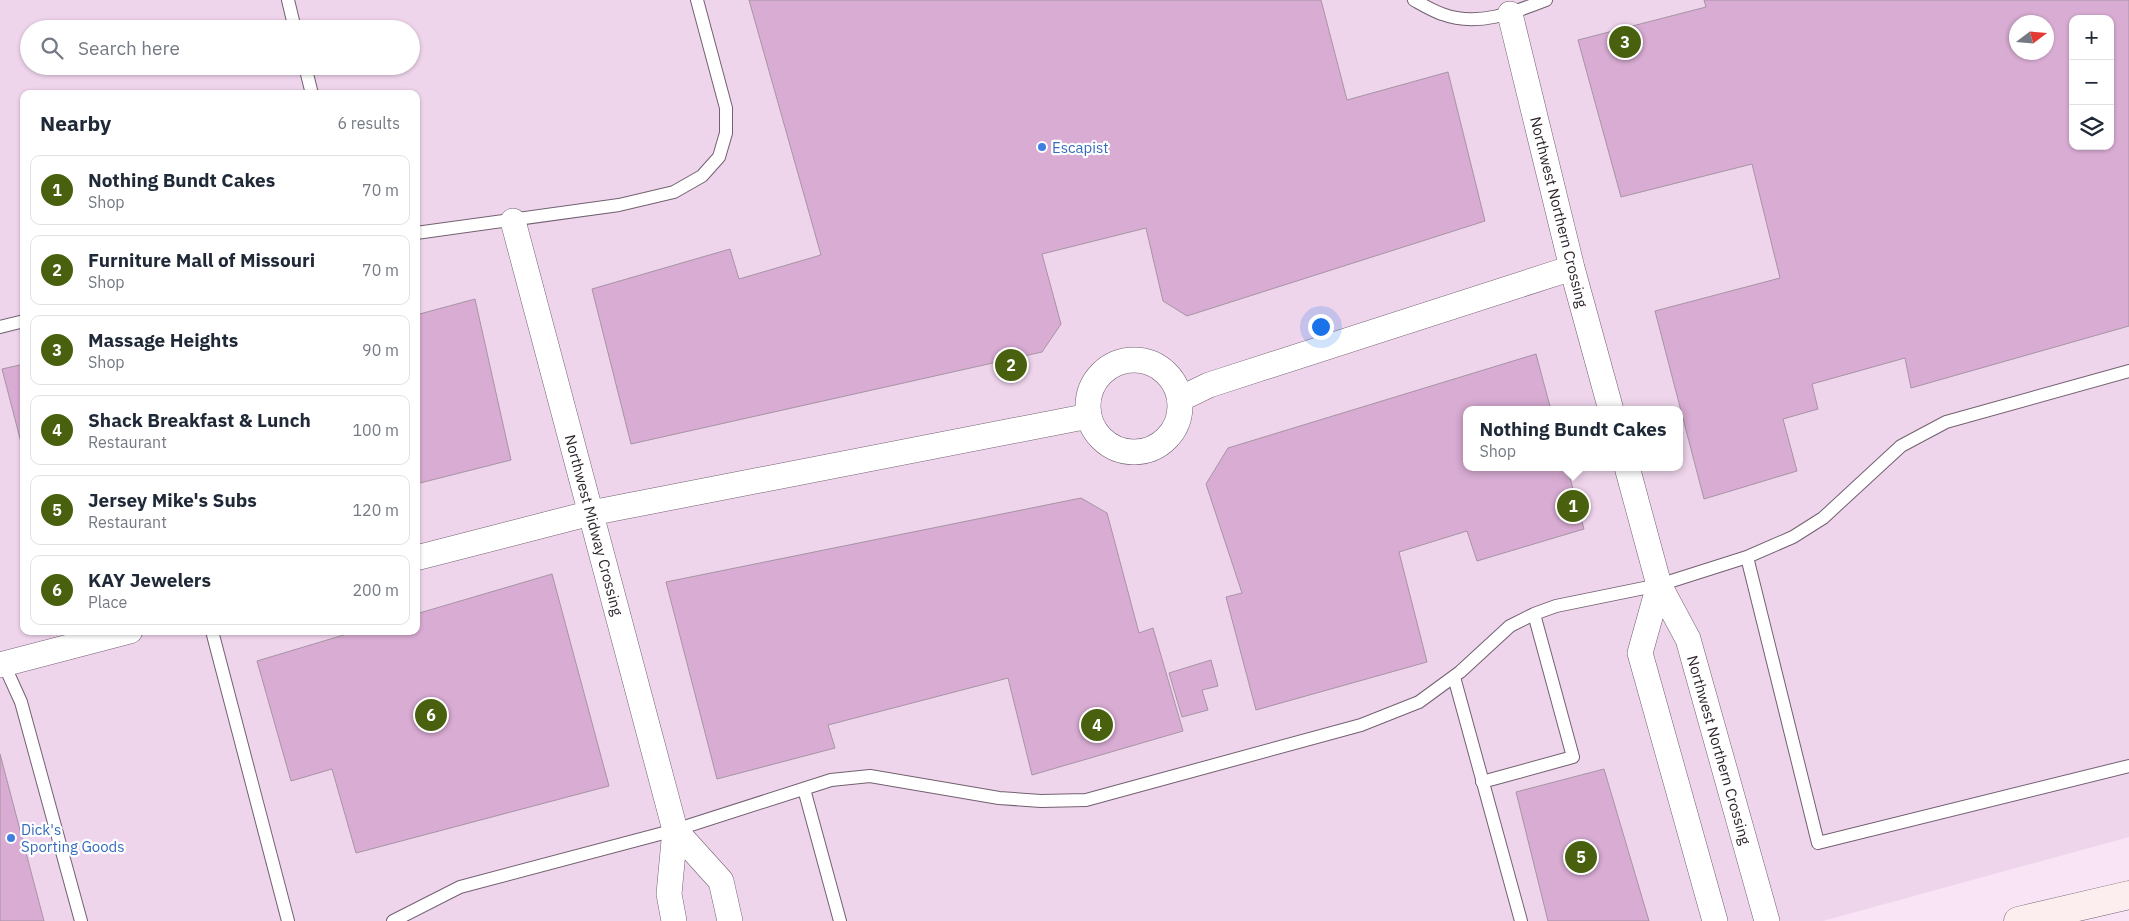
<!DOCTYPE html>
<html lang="en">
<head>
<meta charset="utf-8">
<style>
	:root { --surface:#fff; --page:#f6f6f7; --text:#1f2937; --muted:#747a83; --line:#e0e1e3; --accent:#49610f }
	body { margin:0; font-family:"IBM Plex Sans",sans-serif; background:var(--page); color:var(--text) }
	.controls { position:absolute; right:15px; top:15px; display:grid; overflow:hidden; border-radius:10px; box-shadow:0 1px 4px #0004 }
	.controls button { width:45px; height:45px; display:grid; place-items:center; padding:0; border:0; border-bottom:1px solid var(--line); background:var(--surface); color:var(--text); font:25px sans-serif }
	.compass { position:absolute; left:2009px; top:15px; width:45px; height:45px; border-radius:50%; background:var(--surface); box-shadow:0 1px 4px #0004; rotate:74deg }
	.you { position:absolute; left:1320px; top:326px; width:18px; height:18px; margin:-12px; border:4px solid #fff; border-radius:50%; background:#1a73e8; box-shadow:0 0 0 8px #1a73e833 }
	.badge { display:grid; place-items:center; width:32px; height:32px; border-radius:50%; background:var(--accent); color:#fff; font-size:16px; font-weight:700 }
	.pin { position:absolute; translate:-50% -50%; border:2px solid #fff; box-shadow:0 1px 5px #0006 }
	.popup { position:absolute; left:1463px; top:406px; width:220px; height:65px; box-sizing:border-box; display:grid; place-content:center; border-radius:10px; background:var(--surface); filter:drop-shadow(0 1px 4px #0005); font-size:16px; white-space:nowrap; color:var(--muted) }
	.popup b { font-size:19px; color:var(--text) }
	.popup::after { content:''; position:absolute; left:50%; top:100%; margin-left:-10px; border:10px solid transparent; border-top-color:var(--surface) }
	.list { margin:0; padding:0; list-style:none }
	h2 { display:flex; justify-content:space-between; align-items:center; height:65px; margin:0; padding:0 20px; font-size:21px }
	h2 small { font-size:16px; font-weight:400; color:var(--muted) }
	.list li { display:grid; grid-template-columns:32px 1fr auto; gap:15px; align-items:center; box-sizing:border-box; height:70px; margin:0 10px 10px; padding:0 10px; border:1px solid var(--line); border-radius:10px }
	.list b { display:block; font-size:19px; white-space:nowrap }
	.list p { margin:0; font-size:16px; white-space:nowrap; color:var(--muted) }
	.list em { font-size:16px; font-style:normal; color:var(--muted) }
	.icon { flex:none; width:28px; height:28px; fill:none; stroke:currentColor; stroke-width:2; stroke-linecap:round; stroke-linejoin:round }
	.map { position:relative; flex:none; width:2129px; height:921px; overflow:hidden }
	.search { position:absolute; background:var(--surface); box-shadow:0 1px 4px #0004; left:20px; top:20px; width:400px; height:55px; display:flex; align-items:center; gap:12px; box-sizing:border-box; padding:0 18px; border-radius:28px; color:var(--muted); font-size:19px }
	.panel { position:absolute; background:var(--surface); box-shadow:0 1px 4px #0004; left:20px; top:90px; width:400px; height:545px; border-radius:10px }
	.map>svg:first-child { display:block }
	.built { fill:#efd5ec; fill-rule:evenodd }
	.building { fill:#d8acd3; stroke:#a694a4; fill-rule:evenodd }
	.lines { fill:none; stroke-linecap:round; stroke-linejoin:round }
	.lane-casing { stroke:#726170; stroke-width:14 }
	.street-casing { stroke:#726170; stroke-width:26 }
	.secondary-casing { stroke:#726170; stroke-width:29 }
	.lane { stroke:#fff; stroke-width:12 }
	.street { stroke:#fff; stroke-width:25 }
	.secondary { stroke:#fcedee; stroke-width:28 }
	.shop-dot { fill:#3f7fe0; stroke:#fff; stroke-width:2 }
	.labels { text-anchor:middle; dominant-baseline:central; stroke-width:4.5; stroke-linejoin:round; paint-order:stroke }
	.shop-label { font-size:15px; fill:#366cbe; stroke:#fff; text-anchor:start }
	.street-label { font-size:15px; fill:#2c242b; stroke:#fff }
</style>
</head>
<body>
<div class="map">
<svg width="2129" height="921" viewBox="0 0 2129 921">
	<rect width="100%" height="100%" fill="#f8e4f5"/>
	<path class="built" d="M0,0H2129V837L1823,921H0ZM2073,19H2110V146H2073ZM2016,22H2046V52H2016ZM29,29H411V66H29ZM24,94H416V631H24ZM1467,410H1679V467H1467Z"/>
	<path class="building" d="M749,0H1321L1347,100L1448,72L1485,221L1187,316L1163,301L1146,228L1042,254L1061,324L1042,352L631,444L592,289L730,249L739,279L821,255Z
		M1704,0H2129V326L1911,388L1905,358L1812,384L1818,409L1783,419L1797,471L1704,499L1655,311L1780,278L1752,164L1621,197L1578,40L1706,7ZM2073,19H2110V146H2073ZM2016,22H2046V52H2016Z
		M475,299L511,460L416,484V315Z
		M1536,354L1551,410H1467V467H1567L1584,529L1477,561L1467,531L1399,552L1427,662L1256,710L1226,597L1242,593L1206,484L1228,448Z
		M24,364V454L2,369Z
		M1081,498L1107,513L1139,633L1153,628L1183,731L1032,775L1008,678L828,725L835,748L717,779L666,582Z
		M552,574L609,786L356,853L332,769L291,781L257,661L357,631H416V614Z
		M1211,660L1218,686L1202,690L1208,710L1182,717L1169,673Z
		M0,754L44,921H0Z
		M1604,769L1649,921H1548L1516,792Z"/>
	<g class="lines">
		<g class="lane-casing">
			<path id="lane" d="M288,0L295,29
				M1414,0C1423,5 1433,11 1442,14C1477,27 1513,13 1546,0
				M305,66L312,94
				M416,233L619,205L674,192L702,176L719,157L726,133V108L697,0
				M0,327L24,321
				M1747,557L1818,843L2129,766
				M212,631L288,921
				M2,660L21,702L81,921
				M1454,677L1521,921
				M1482,782L1573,757L1534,614
				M804,789L840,921
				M393,921L460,887L675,830L831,780L870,776L999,798L1041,801L1086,800L1361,725L1419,702L1460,672L1510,626L1534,614L1556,606L1659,585L1747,557L1793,537L1823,518L1901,446L1946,422L2129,371"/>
		</g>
		<g class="street-casing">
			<path id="street" d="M1510,14L1572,268L1611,410
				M513,221L675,830L669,894L674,921
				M1088 406a46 46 0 1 1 92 0a46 46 0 1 1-92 0Z
				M1180,399L1209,385L1572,268
				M1627,467L1659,585L1688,639L1767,921
				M416,558L591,513L1089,416
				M1659,585L1640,653L1715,921
				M0,665L130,631
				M675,830L721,881L730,921"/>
		</g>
		<g class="secondary-casing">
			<path id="secondary" d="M2018,921L2129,895"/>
		</g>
		<use href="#lane" class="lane"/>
		<use href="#street" class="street"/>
		<use href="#secondary" class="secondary"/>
	</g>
	<g class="shop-dot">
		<circle cx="1042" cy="147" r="5"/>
		<circle cx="11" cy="838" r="5"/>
	</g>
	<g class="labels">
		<g class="shop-label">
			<text x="1052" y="147">Escapist</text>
			<text x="21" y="829">Dick's<tspan x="21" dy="17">Sporting Goods</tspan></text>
		</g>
		<g class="street-label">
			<text transform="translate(1559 212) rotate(76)">Northwest Northern Crossing</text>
			<text transform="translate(594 525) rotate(75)">Northwest Midway Crossing</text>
			<text transform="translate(1719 750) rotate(74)">Northwest Northern Crossing</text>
		</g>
	</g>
</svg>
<div class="controls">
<button>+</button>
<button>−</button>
<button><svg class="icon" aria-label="layers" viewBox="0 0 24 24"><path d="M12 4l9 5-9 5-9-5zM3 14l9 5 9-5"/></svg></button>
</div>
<svg class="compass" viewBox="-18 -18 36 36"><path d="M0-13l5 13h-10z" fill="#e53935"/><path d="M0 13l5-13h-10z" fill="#747a83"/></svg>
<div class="you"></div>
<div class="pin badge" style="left:1573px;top:506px">1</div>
<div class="popup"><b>Nothing Bundt Cakes</b>Shop</div>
<div class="pin badge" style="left:1011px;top:365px">2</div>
<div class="pin badge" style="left:1625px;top:42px">3</div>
<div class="pin badge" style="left:1097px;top:725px">4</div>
<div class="pin badge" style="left:1581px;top:857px">5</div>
<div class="pin badge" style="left:431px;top:715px">6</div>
<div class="search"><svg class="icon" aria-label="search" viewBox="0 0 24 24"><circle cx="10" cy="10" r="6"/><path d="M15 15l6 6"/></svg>Search here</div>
<section class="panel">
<h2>Nearby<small>6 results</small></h2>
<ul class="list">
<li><span class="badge">1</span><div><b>Nothing Bundt Cakes</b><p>Shop</p></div><em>70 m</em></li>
<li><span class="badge">2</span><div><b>Furniture Mall of Missouri</b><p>Shop</p></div><em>70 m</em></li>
<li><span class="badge">3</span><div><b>Massage Heights</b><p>Shop</p></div><em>90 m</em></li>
<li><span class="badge">4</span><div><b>Shack Breakfast &amp; Lunch</b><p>Restaurant</p></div><em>100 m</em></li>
<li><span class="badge">5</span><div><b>Jersey Mike's Subs</b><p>Restaurant</p></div><em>120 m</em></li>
<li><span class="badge">6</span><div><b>KAY Jewelers</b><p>Place</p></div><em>200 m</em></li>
</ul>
</section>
</div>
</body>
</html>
